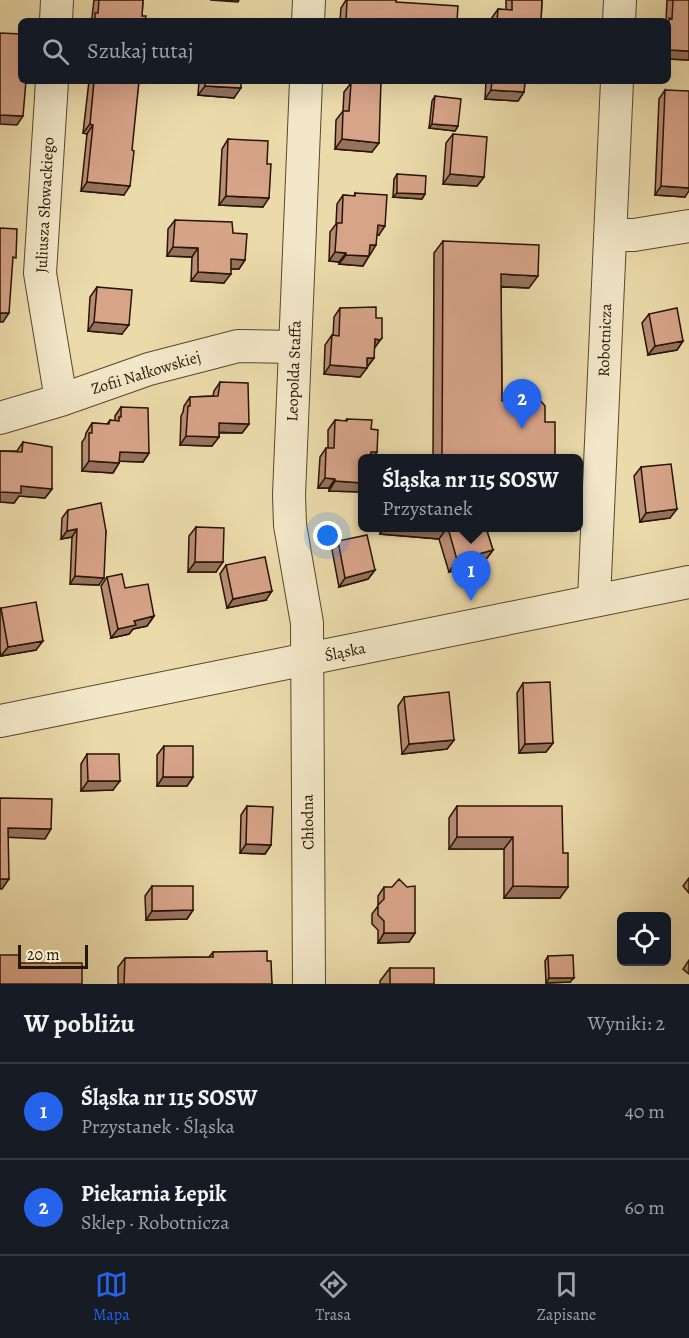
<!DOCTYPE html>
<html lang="pl">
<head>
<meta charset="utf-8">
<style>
	:root { --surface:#171b24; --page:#242831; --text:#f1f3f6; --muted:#9ea1a6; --line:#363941; --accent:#2563eb }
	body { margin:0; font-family:Alegreya,serif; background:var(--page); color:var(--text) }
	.controls { position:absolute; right:18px; bottom:18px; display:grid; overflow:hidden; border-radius:9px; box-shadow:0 6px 24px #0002 }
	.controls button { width:54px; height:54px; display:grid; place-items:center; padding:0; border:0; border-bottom:2px solid var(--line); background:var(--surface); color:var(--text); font:30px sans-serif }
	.scale { position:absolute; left:18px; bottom:15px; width:70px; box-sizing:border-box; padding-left:6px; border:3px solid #271600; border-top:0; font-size:16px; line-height:21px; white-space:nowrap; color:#271600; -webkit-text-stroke:4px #f2e7c8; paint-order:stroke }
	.you { position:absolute; left:328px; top:536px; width:21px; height:21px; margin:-15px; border:4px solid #fff; border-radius:50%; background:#1a73e8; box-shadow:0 0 0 9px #1a73e833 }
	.badge { display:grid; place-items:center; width:39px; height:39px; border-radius:50%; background:var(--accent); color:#fff; font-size:20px; font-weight:700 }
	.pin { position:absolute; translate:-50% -50px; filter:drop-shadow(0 2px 3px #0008) }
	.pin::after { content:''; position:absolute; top:32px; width:21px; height:18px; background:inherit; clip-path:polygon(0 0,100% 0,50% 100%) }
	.popup { position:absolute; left:358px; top:454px; width:225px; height:78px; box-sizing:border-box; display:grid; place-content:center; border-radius:9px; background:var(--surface); filter:drop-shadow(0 2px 4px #0005); font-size:20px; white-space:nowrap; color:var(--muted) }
	.popup b { font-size:22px; color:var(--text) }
	.popup::after { content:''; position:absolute; left:50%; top:100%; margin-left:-12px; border:12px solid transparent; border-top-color:var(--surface) }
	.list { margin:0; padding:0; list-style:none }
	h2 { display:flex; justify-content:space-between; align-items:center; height:78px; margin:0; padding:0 24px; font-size:26px }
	h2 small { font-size:20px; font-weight:400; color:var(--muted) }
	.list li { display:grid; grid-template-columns:39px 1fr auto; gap:18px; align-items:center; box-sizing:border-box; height:96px; padding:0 24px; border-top:2px solid var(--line) }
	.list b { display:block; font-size:22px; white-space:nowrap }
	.list p { margin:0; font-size:20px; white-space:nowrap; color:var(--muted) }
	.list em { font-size:20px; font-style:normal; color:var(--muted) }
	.icon { flex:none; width:33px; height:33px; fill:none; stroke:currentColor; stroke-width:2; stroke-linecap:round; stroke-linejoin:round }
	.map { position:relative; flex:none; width:689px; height:984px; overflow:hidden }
	.search { position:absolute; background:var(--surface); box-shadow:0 6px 24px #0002; left:18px; right:18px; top:18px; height:66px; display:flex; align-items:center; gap:15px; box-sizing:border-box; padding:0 21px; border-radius:9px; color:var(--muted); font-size:22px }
	.sheet { height:270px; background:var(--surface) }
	nav { display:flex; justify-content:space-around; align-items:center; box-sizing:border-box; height:84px; border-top:2px solid var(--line); background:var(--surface); font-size:16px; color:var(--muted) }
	nav a { display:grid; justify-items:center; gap:3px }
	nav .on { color:var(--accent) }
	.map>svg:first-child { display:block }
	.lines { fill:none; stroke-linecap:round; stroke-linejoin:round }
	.minor-casing { stroke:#58472a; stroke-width:34 }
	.minor { stroke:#f2e7c8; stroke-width:32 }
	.wall { fill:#b98c76; stroke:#271600; stroke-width:1.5 }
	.shaded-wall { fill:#967260; stroke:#271600; stroke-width:1.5 }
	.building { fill:#d7a389; stroke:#271600; stroke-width:1.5 }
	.labels { text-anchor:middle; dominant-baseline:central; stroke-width:4.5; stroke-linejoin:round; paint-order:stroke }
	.street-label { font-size:16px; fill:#271600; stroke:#f2e7c8 }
</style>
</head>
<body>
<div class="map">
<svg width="689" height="984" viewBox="0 0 689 984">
	<rect width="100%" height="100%" fill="#ebdaaa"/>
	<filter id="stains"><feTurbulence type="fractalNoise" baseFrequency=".00333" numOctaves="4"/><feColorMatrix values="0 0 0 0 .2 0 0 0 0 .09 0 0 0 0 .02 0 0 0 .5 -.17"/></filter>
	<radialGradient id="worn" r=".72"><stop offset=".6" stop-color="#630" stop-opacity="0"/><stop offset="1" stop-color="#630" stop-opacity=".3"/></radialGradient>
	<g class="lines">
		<g class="minor-casing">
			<path id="minor" d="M56,21L57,0
				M308,21L309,0
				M619,21L620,0
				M52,81L40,273L61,400
				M306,81L289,495L290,525L307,623L309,984
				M610,235H634L689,226
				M0,418L61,400L149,369L238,346L295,347
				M594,600L617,81
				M0,721L689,582"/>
		</g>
		<use href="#minor" class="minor"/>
	</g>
	<path class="wall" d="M94,0H143L142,16L145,21H90L92,17Z
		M346,0H396V2L457,21H340L341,8Z
		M506,0H542L541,21H491V19L498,9L506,10Z
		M667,0H689V60L668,59V21H666Z
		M89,81H139L124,195L81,191L87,134L83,133Z
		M199,81H241L234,98L198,95Z
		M361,81H381L372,152L335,149L336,120L343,111L344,92L351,83H359Z
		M486,81H525L524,92L518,101L485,99Z
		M665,90L685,197L655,195L659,99Z
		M435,96L458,126L455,131L429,128L432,101Z
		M453,134L484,177L477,186L443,184L446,143Z
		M228,139L267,164L263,207L219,205L222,149Z
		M397,174L425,194L422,199L393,197L394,179Z
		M355,193L379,235H377L369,256L363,266L339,264V262L329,261L330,232L336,224L337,204L343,195L354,196Z
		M175,220L233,233L245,260L239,269H231L224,283L191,281L192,257L167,256L168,229Z
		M443,241L529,288L501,287L502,401L545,422L555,455L553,459H433L434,253Z
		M97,287L122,334L88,331L90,297Z
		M340,308L376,318L382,338L374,348V358L360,377L324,374L325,345L332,335L333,336L334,317Z
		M649,314L683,341L677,350L648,355L642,323Z
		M220,382L249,424L242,433H219V437L212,446L180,445L181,416L183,412L184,406L190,397L213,396L214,391Z
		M121,407L149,453L143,462L119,461V463L113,473L82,471V442L85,438L86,433L92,423L107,424L110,420L115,421V416Z
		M347,419L371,429L377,452L372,459H363V492L329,491V488H318L320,457L326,448H328V430L335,420L345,421Z
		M23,442L52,489L45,498L19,496L14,503L0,502V451H17Z
		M641,467L670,518L640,522L634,476Z
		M68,510L106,531L99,585L70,584L72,537L61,539L62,518Z
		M196,527L216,572H188L189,536Z
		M380,528H486L493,550L484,562L449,572L439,539L380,534Z
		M338,541L375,570L368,579L339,587L332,550Z
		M226,565L266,600L227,608L220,574Z
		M107,577L125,588L154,616L147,626L133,629L129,634L111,638L101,586Z
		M1,608L36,650L1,656L0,651V610Z
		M523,683L553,743L546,752L519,753L517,693Z
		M404,697L454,740L447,749L402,754L398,706Z
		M164,746L193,777L187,786H157V755Z
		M87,754L113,790L81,791V764Z
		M247,806L271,845L265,854L240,853L241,815Z
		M457,806L563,853L560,898H504V849H449V818Z
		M689,878V893L683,886Z
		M152,886L193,910L187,919L146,920L145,896Z
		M384,887L415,933L409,942L378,943V930L372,924V914L378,906V896Z
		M213,952L267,961L272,984H118V967L125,958L209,957Z
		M548,956L570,982L546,983L545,961Z
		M689,960V974L683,969Z
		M390,968L434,984H380V981Z"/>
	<path class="shaded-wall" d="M210,0H239L238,2Z
		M668,50L689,51V60L668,59Z
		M205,86L241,88L234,98L198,95Z
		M491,90L524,92L518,101L485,99Z
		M0,115L23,116L17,125L0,124Z
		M90,124L93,125L87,134L83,133Z
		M432,124L458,126L455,131L429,128Z
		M342,139L379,143L372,152L335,149Z
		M450,174L484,177L477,186L443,184Z
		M87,182L130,186L124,195L81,191Z
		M661,186L689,188V191L685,197L655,195Z
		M397,193L425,194L422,199L393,197Z
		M226,196L269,198L263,207L219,205Z
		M378,225L385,226L379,235L371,234Z
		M370,245H376L370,255L363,254Z
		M173,247L198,248L192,257L167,256Z
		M335,252L346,253L339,262L329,261Z
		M346,255L369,256L363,266L339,264Z
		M231,259L245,260L239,269H224Z
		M198,272L231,274L224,283L191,281Z
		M501,274L538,276L529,288L493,286Z
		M0,313H9L3,322H0Z
		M94,322L129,325L122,334L88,331Z
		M375,339L380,340L374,349Z
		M683,341L677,350L648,355L655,346Z
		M367,358H374L367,367Z
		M330,365L367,368L360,377L324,374Z
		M219,423L249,424L242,433L213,432Z
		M186,436L219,437L212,446L180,445Z
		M120,452L149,453L143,462L113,461Z
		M371,452H377L372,459H366Z
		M467,455H555L553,459H465Z
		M89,461L119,463L113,473L82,471Z
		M325,478L335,479L329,488H318Z
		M335,481L363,483V492L329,491Z
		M21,486L52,489L45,498L19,496L14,503L0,502V492Z
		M677,509L670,518L640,522L646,513Z
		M385,528H447L439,539L380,534Z
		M77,529L72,537L61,539L67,531Z
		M493,550L484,562L449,572L457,560Z
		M195,562H223L216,572H188Z
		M375,570L368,579L339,587L345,578Z
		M75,576L104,578L99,585L70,584Z
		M272,591L266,600L227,608L233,599Z
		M154,616L147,626L133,629L129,634L111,638L118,629L134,621Z
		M43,641L36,650L1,656L8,647Z
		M454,740L447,749L402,754L409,744Z
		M553,743L546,752L519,753L525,744Z
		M163,777H193L187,786H157Z
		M88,781H120L113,790L81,791Z
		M8,828L51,829L45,839L2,837Z
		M457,837H513L504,849H449Z
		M246,844L271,845L265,854L240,853Z
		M0,879H9L2,889H0Z
		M513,886L568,887L560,898H504Z
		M193,910L187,919L146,920L152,911Z
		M384,933H415L409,942L378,943Z
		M549,978H574L570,982L546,983Z"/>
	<path class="building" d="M99,0H143L142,16H146L145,21H95V13H98Z
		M347,0H396V2L458,6L457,21L383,20V21H346Z
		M512,0H542L541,21H497L498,9L512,10Z
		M673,0H689V51L668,50L669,18L672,19Z
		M0,33L21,34V81H26L23,116L0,115Z
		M94,81H139L132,150L134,151L130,186L87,182L93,125L90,124Z
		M205,81H241V88L205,86Z
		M361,81H381L379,143L342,139L343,111H349L351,83H361Z
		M492,81H525L524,92L491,90Z
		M665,90L689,91V188L661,186Z
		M435,96L461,99L458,126L432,124Z
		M453,134L487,137L484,177L450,174Z
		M228,139L268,141L267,164H271L269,198L226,196Z
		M397,174L426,176L425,194L397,193Z
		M355,193L387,195L385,226L378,225L376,245H370L369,256L346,255V253L335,252L337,223H342L343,195L355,196Z
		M175,220L232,222L233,233L247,234L245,260L231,259V274L198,272V248L173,247Z
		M0,228L17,229L16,258L13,257L9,313H0Z
		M443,241L539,245L538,276L501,274L502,401L540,400L545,406V422H555V455H467L468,459H442Z
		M97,287L132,290L129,325L94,322Z
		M376,307V318H382V338L380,340L375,339L374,358H367V368L330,365L332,335L339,336L340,308Z
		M677,308L683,341L655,346L649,314Z
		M220,382L248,383L249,424L219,423V437L186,436L188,406H190V397L218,396Z
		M121,407L148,408L149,453L120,452L119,463L89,461V433H92V423L109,424L110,420L119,421V417H121Z
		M347,419L372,420L371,429L378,430L377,452H371L370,459H363V483L335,481V479L325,478L326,448H334L335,420L347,421Z
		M23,442L52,447V489L21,486V493L0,492V451L22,452Z
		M671,464L677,509L646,513L641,467Z
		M101,503L106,531L104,578L75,576L77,529L67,531L68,510Z
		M196,527L224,528L223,562H195Z
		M448,528H486L493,550L457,560Z
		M367,535L375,570L345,578L338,541Z
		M265,557L272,591L233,599L226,565Z
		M122,574L125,588L148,584L154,616L134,621L136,625L118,629L107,577Z
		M36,602L43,641L8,647L1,608Z
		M550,682L553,743L525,744L523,683Z
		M449,692L454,740L409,744L404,697Z
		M164,746H193V777H163Z
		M87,754H119L120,781H88Z
		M0,798L52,799L51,829L8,828L9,879H0Z
		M247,806L273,807L271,845L246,844Z
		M457,806H562L563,853H568V887L513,886V837H457Z
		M399,879L407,887L415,886V933H384V921L378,915V905L384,899V887H392Z
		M152,886H193V910L152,911Z
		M267,951V961H271L272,984H124L125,958L213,957V952Z
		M0,955H20V963H82V984H0Z
		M573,955L574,978H549L548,956Z
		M390,968H434V984H390Z"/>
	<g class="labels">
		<g class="street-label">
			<text transform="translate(45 205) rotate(-87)">Juliusza Słowackiego</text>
			<text transform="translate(605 340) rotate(-88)">Robotnicza</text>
			<text transform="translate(294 371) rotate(-88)">Leopolda Staffa</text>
			<text transform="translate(146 373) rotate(-17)">Zofii Nałkowskiej</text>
			<text transform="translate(345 652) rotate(-12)">Śląska</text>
			<text transform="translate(308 822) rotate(-91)">Chłodna</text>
		</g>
	</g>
	<rect width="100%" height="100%" filter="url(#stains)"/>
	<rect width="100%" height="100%" fill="url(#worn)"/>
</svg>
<div class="controls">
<button><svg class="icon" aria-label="locate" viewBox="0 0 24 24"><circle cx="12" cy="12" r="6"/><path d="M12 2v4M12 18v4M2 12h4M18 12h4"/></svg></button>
</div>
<div class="scale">20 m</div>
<div class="you"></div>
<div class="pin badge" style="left:471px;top:601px">1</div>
<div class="popup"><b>Śląska nr 115 SOSW</b>Przystanek</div>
<div class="pin badge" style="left:522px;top:429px">2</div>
<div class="search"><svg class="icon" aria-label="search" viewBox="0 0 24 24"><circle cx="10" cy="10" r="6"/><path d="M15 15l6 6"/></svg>Szukaj tutaj</div>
</div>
<section class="sheet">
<h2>W pobliżu<small>Wyniki: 2</small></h2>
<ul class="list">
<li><span class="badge">1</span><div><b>Śląska nr 115 SOSW</b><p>Przystanek · Śląska</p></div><em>40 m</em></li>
<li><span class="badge">2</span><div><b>Piekarnia Łepik</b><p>Sklep · Robotnicza</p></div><em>60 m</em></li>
</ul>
</section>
<nav>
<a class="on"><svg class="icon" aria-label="map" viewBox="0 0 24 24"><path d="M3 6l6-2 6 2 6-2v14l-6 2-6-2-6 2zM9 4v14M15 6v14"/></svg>Mapa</a>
<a><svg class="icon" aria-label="directions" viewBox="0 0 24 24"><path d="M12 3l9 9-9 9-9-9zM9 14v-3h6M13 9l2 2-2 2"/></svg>Trasa</a>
<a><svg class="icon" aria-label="saved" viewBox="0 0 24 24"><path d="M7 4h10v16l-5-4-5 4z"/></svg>Zapisane</a>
</nav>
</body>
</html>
